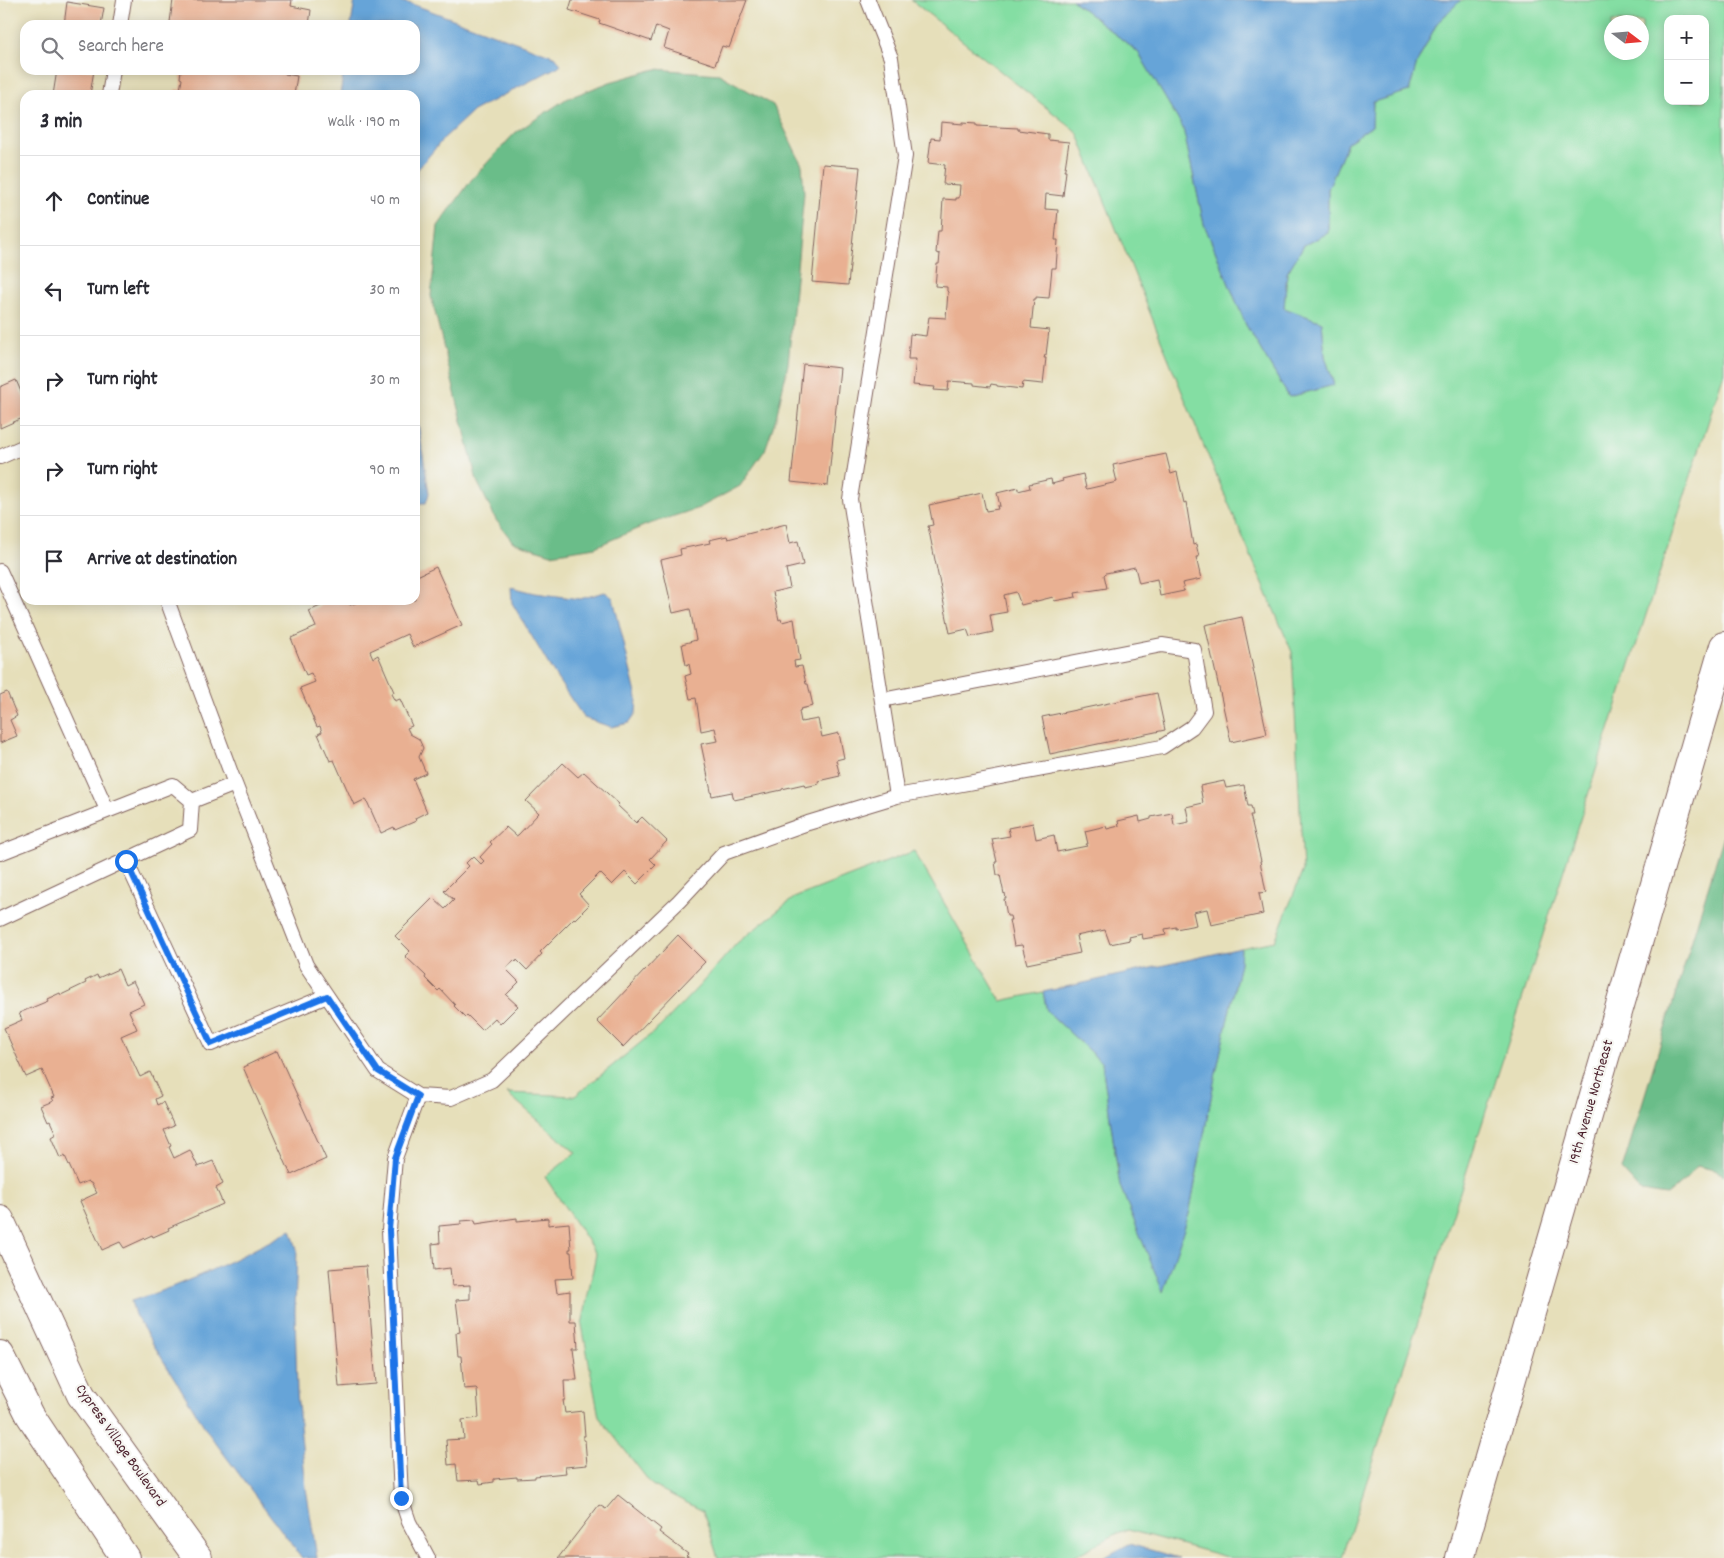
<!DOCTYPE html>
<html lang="en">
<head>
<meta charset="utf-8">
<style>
	:root { --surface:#fff; --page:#f2f2f3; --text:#2b2b33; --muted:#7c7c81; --line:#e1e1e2 }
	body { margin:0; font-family:Dekko,sans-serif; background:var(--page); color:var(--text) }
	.controls { position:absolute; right:15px; top:15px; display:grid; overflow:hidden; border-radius:10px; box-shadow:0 2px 12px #0003 }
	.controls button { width:45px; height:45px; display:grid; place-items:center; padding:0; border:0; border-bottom:1px solid var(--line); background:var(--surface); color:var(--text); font:25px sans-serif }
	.compass { position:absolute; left:1604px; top:15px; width:45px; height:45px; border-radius:50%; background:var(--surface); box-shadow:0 2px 12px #0003; rotate:106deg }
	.stop { position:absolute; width:15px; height:15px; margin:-11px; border:4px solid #1a73e8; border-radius:50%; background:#fff }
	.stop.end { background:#1a73e8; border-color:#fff; box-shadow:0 1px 5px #0008 }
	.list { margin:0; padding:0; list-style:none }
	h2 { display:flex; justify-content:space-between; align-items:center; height:65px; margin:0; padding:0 20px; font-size:21px }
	h2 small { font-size:16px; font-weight:400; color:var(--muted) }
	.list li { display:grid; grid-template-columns:32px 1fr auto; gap:15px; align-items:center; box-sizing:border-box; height:90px; padding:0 20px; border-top:1px solid var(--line) }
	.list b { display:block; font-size:19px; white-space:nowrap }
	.list em { font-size:16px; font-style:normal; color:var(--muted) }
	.icon { flex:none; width:28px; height:28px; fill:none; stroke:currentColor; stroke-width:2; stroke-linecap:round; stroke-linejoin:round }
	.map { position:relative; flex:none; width:1724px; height:1558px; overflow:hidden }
	.search { position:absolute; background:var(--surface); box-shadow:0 2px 12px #0003; left:20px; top:20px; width:400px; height:55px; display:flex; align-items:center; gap:12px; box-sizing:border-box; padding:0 18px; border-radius:15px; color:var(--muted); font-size:19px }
	.panel { position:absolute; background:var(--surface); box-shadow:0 2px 12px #0003; left:20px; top:90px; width:400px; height:515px; border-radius:15px }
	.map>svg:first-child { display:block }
	.green { fill:#84dea3; stroke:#677e67; fill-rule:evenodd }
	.forest { fill:#6bbd89; stroke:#5a6e5a }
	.water { fill:#66a4d8; stroke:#586282 }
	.building { fill:#e9b092 }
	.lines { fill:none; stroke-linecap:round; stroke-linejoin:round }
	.service-casing { stroke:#81625d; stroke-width:16 }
	.tertiary-casing { stroke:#81625d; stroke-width:30 }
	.service { stroke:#fff; stroke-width:14 }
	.tertiary { stroke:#fff; stroke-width:28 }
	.route { stroke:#1a73e8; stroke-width:6 }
	.labels { text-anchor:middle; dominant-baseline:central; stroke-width:4.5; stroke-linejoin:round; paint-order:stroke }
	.street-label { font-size:15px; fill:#4a1f2b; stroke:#f6f6f2 }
</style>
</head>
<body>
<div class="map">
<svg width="1724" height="1558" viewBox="0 0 1724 1558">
	<rect width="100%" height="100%" fill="#f6f6f2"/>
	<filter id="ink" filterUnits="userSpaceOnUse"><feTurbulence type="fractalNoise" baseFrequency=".02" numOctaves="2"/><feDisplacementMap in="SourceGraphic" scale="10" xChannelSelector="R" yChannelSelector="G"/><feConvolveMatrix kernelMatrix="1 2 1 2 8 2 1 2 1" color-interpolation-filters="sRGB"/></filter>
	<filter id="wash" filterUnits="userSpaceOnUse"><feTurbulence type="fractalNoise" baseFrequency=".0096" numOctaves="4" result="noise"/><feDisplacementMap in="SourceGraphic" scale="20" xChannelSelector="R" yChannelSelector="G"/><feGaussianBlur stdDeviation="1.12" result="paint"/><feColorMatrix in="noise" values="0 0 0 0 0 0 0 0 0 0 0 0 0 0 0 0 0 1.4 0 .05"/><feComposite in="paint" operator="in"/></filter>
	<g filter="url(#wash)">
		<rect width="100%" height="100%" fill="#e6dfba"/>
		<path class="green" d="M911,0H1072L1138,52L1183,128L1204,224L1246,325L1289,397L1334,385L1325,356L1322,322L1284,308L1287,273L1304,245L1328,233V189L1347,143L1372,126L1373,102L1409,91L1417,63L1437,23L1461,0H1724V373L1342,1558H1231L1128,1530L1120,1532L1071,1558H718L703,1511L652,1485L599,1417L582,1325L596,1254L545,1177L576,1153L507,1093L575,1096L660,1027L700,985L737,943L794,898L914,851L1001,1001L1043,992L1047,1011L1102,1063L1120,1186L1163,1291L1189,1214L1214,1082L1240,963L1241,948L1275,941L1303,870L1292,652L1203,444L1077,132ZM1668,19H1705V101H1668ZM1612,22H1642V52H1612Z"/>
		<path class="forest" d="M656,69L719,74L773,105L802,165L804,193L788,364L776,418L765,450L740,486L699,508L646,525L595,547L551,554L513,542L496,520L477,481L431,296L438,226L472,179L515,133L566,99L610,82Z
			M1724,835V1175L1714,1170L1697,1166L1686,1179L1667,1195L1641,1191L1622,1170Z"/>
		<path class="water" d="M355,0H393L412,4L556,57L561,65L473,111L444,138L418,169L415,178V95H340L344,70H415V25H351Z
			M1072,0H1461L1437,23L1417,63L1409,91L1373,102L1372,126L1347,143L1328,189V233L1304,245L1287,273L1284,308L1322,322L1325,356L1334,385L1289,397L1246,325L1204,224L1183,128L1138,52Z
			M415,404L429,493L426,503H415Z
			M511,587L535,593L580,599L605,592L613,598L637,698L636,713L629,723L611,727L584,718L556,677L512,603Z
			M1241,948L1240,963L1214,1082L1189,1214L1163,1292L1120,1186L1102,1063L1047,1011L1043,992Z
			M291,1230L297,1249L295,1311L297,1393L306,1488L317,1558H302L209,1434L135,1315L131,1301C187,1284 239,1258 291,1230Z
			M1129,1544L1179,1558H1103Z"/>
		<g id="blocks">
			<path class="building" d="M173,0H292L291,6L311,10L309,25H186L170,22Z
				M572,0H747L729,48L722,46L715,65L664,48L669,31L656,26L651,41L599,23L600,20L569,10Z
				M67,2L104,8L101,25H64Z
				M57,70H94L90,95H53Z
				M181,70H284L285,72V74L297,76L294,95H174L176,89L180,90L182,79L180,78Z
				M941,122L963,124V122L977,123V126L1018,128V130L1048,134V140L1069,142L1065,168L1064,171H1066L1063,196L1046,194L1045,209L1058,210L1055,240H1058L1056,268H1052L1049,298L1036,297V299H1034L1031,328L1049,330L1046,355H1045L1044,358H1046L1043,384L1023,382L1022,389L997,386V385L991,384L990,387L974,385V383L949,381L948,391L934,390L935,387L913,385L916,359H908L910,334L926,336L929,317L946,318L948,292L947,291V287L935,286L937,264H939L940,254L936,253L938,231H941L943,199L956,200V198H959L960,185L943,184L945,165L928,163L931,138L940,139Z
				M823,164L860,167L848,285L812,282Z
				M803,364L840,368L828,486L791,482Z
				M16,380L25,401V417L0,428V387Z
				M1166,454L1171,474L1177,472L1184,503L1186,502L1193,545L1196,544L1199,557H1196L1201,579L1182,583L1184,591L1160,596L1157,579L1139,583L1135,567L1106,573L1104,575L1107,588L1075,593L1076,597L1054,601L1053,597L1021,605L1016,592L1004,595L1007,612L990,615L993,632L970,637L967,629L950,633L928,526L933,525L929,505L982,493L986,511L998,509L997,506H1000L997,493L1018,488V491L1030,488L1029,484L1051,479L1052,484L1063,481L1062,479L1083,474L1086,488L1087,489L1117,482L1113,465Z
				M786,524L790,543L798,541L803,565L786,569L790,588L773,592L779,620L781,619L782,622L794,619L800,660L794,661L795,667L802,666L806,684H808L813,706L800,709L801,710L799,711L801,722L818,719L822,737L839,733L844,758L836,760L840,776L818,781L819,784L805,787L804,784L782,789V790L734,800L732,792L712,796L701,744L718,741L715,728L701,731L696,698L690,699L685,676L691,674L689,664L686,665L682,644L696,640L690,609L673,613L661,560L681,555L680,549L710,543L709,540L727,536L728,539Z
				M436,567L462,625L413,647L407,634L370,651L373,658L378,655L394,692L391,694L395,701L400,699L412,726L407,728L410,734L419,739L423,748L419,757L426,773L413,779L427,812L415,818L416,821L395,830L394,827L381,833L366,799L354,805L334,760L330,761L318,734L322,732L320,726L317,727L300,688L315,682L311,673L306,675L291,638L316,627L309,611L334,600H348L350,605L363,600H415V577Z
				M1242,617L1267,734L1231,742L1205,625Z
				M7,692L17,716L10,720L17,736L0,743V695Z
				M1157,693L1165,730L1050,754L1042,717Z
				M563,763L578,777L584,772L619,804L617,805L636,823L642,817L667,841L650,859L656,865L637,884L625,872L612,885L600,873L579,894L589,905L575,919L574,918L540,952L542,954L527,970L517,960L516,962L514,960L506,969L519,982L506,995L518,1006L500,1024L495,1018L482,1030L467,1015L465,1017L454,1006L455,1005L440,989L438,991L425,978L426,976L405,956L410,951L395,936L433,898L445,909L454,900L444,891L469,866L466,863L473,856L481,864L484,861L480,857L492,844L490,842L506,827L516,836L518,835L539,813L526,801Z
				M1224,781L1226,788L1244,785L1248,806H1251L1253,815H1250L1261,861H1260L1266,892L1259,893L1263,914L1211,925L1207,909L1193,912L1196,925L1176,929V927L1165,929L1166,935L1143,939L1142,934L1129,937L1130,940L1110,944L1105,930L1076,936L1080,953L1027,964L1022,945L1014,946L1009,920H1011L1010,916H1007L1004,899H1006L1005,893L1004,894L1000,875H997L995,862H997L992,839L1010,836L1008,828L1033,823L1036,839L1054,835L1057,852L1087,846L1086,844H1088L1085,831L1106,826L1107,829L1119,826L1118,821L1139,816L1140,822L1151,819V817L1172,813L1174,825L1189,822L1186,807L1203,803L1200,786Z
				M678,935L705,962L623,1047L597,1021Z
				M118,969L125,985L133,981L144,1004L129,1011L137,1029L121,1036L140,1077L150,1072L161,1096L155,1099L157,1105L163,1102L174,1126L164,1130L171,1146L169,1147L174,1158L190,1150L198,1167L213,1161L223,1184L216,1188L223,1204L168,1228L169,1230L153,1237L152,1235L124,1248L120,1242L102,1250L80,1201L97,1193L91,1183H90L88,1181L78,1185L65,1156L60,1158L51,1137L56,1134L50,1121L48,1122L41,1106L53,1101L51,1098L54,1097L42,1070L26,1077L4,1028L22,1020L19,1013L48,1001L47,999L60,993L61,995L86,983L85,981L97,975L98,978Z
				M277,1051L326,1159L291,1175L243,1067Z
				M517,1218V1221L548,1218V1225L569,1223L571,1249H569V1252H571L573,1278L555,1279L557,1293L570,1291V1321H576L578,1348H573L577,1380H564L565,1400H563L565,1413L583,1411L585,1436H583V1440H585L587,1465L565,1467L566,1473L535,1476V1478L517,1479V1477L494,1479V1482L480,1484L479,1480L458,1481L456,1464L448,1465L446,1440L464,1439L462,1420L479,1418L477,1389L476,1388L464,1389L461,1356H458L456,1333L460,1332L456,1300L470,1299V1285L452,1286L450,1268L434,1270L432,1244L440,1243L439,1226L461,1224V1221L475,1220L476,1224Z
				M366,1266L376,1384L339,1387L329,1269Z
				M618,1495L661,1529L659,1532L688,1554L686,1556L690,1558H558L599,1505L606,1509Z"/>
		</g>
	</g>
	<g filter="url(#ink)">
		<use href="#blocks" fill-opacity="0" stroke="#81625d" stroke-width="1"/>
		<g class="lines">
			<g class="service-casing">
				<path id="service" d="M120,25L124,0
					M109,95L113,70
					M0,457L25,446
					M0,571L107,810
					M167,600L235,784L306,965L378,1071L418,1096L451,1098L492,1080L679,901L724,853L808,823L897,796L850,499L905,156L891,58L868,0
					M882,700L1162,645L1194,650L1204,711L1192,727L1162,747L897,796
					M192,801L235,784
					M0,853L173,785L192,801L190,830L0,919
					M126,861L211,1044L327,996
					M418,1096L395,1158L389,1230L401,1498L409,1522L428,1558"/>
			</g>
			<g class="tertiary-casing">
				<path id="tertiary" d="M0,1220L81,1395L198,1558
					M0,1355L30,1415L125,1558
					M1460,1558L1724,646"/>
			</g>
			<use href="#service" class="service"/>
			<use href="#tertiary" class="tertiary"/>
		</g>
	</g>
	<g class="lines" filter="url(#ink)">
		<path class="route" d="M126,861L211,1044L327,996L378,1071L418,1096L395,1158L389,1230L401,1498"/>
	</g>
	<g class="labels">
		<g class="street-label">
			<text transform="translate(1592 1102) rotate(-74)">19th Avenue Northeast</text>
			<text transform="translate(120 1446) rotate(55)">Cypress Village Boulevard</text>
		</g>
	</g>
</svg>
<div class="controls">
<button>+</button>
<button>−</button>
</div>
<svg class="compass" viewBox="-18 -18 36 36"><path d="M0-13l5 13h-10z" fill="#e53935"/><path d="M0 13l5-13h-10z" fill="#7c7c81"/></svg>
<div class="stop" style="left:126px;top:861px"></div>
<div class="stop end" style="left:401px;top:1498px"></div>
<div class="search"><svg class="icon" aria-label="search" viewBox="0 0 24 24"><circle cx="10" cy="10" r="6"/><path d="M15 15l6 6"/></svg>Search here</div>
<section class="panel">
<h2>3 min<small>Walk · 190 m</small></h2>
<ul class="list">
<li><svg class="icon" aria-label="ahead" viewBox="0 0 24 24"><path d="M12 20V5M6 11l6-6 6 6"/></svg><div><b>Continue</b></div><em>40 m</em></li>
<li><svg class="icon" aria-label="left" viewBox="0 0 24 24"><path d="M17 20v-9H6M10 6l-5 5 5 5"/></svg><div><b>Turn left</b></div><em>30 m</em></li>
<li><svg class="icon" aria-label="right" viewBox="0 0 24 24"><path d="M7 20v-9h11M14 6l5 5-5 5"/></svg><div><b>Turn right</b></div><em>30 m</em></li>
<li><svg class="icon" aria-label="right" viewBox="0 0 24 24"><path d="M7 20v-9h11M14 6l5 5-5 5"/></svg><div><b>Turn right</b></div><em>90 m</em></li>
<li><svg class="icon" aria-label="arrive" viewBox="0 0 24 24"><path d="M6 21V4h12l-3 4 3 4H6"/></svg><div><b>Arrive at destination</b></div></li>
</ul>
</section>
</div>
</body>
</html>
